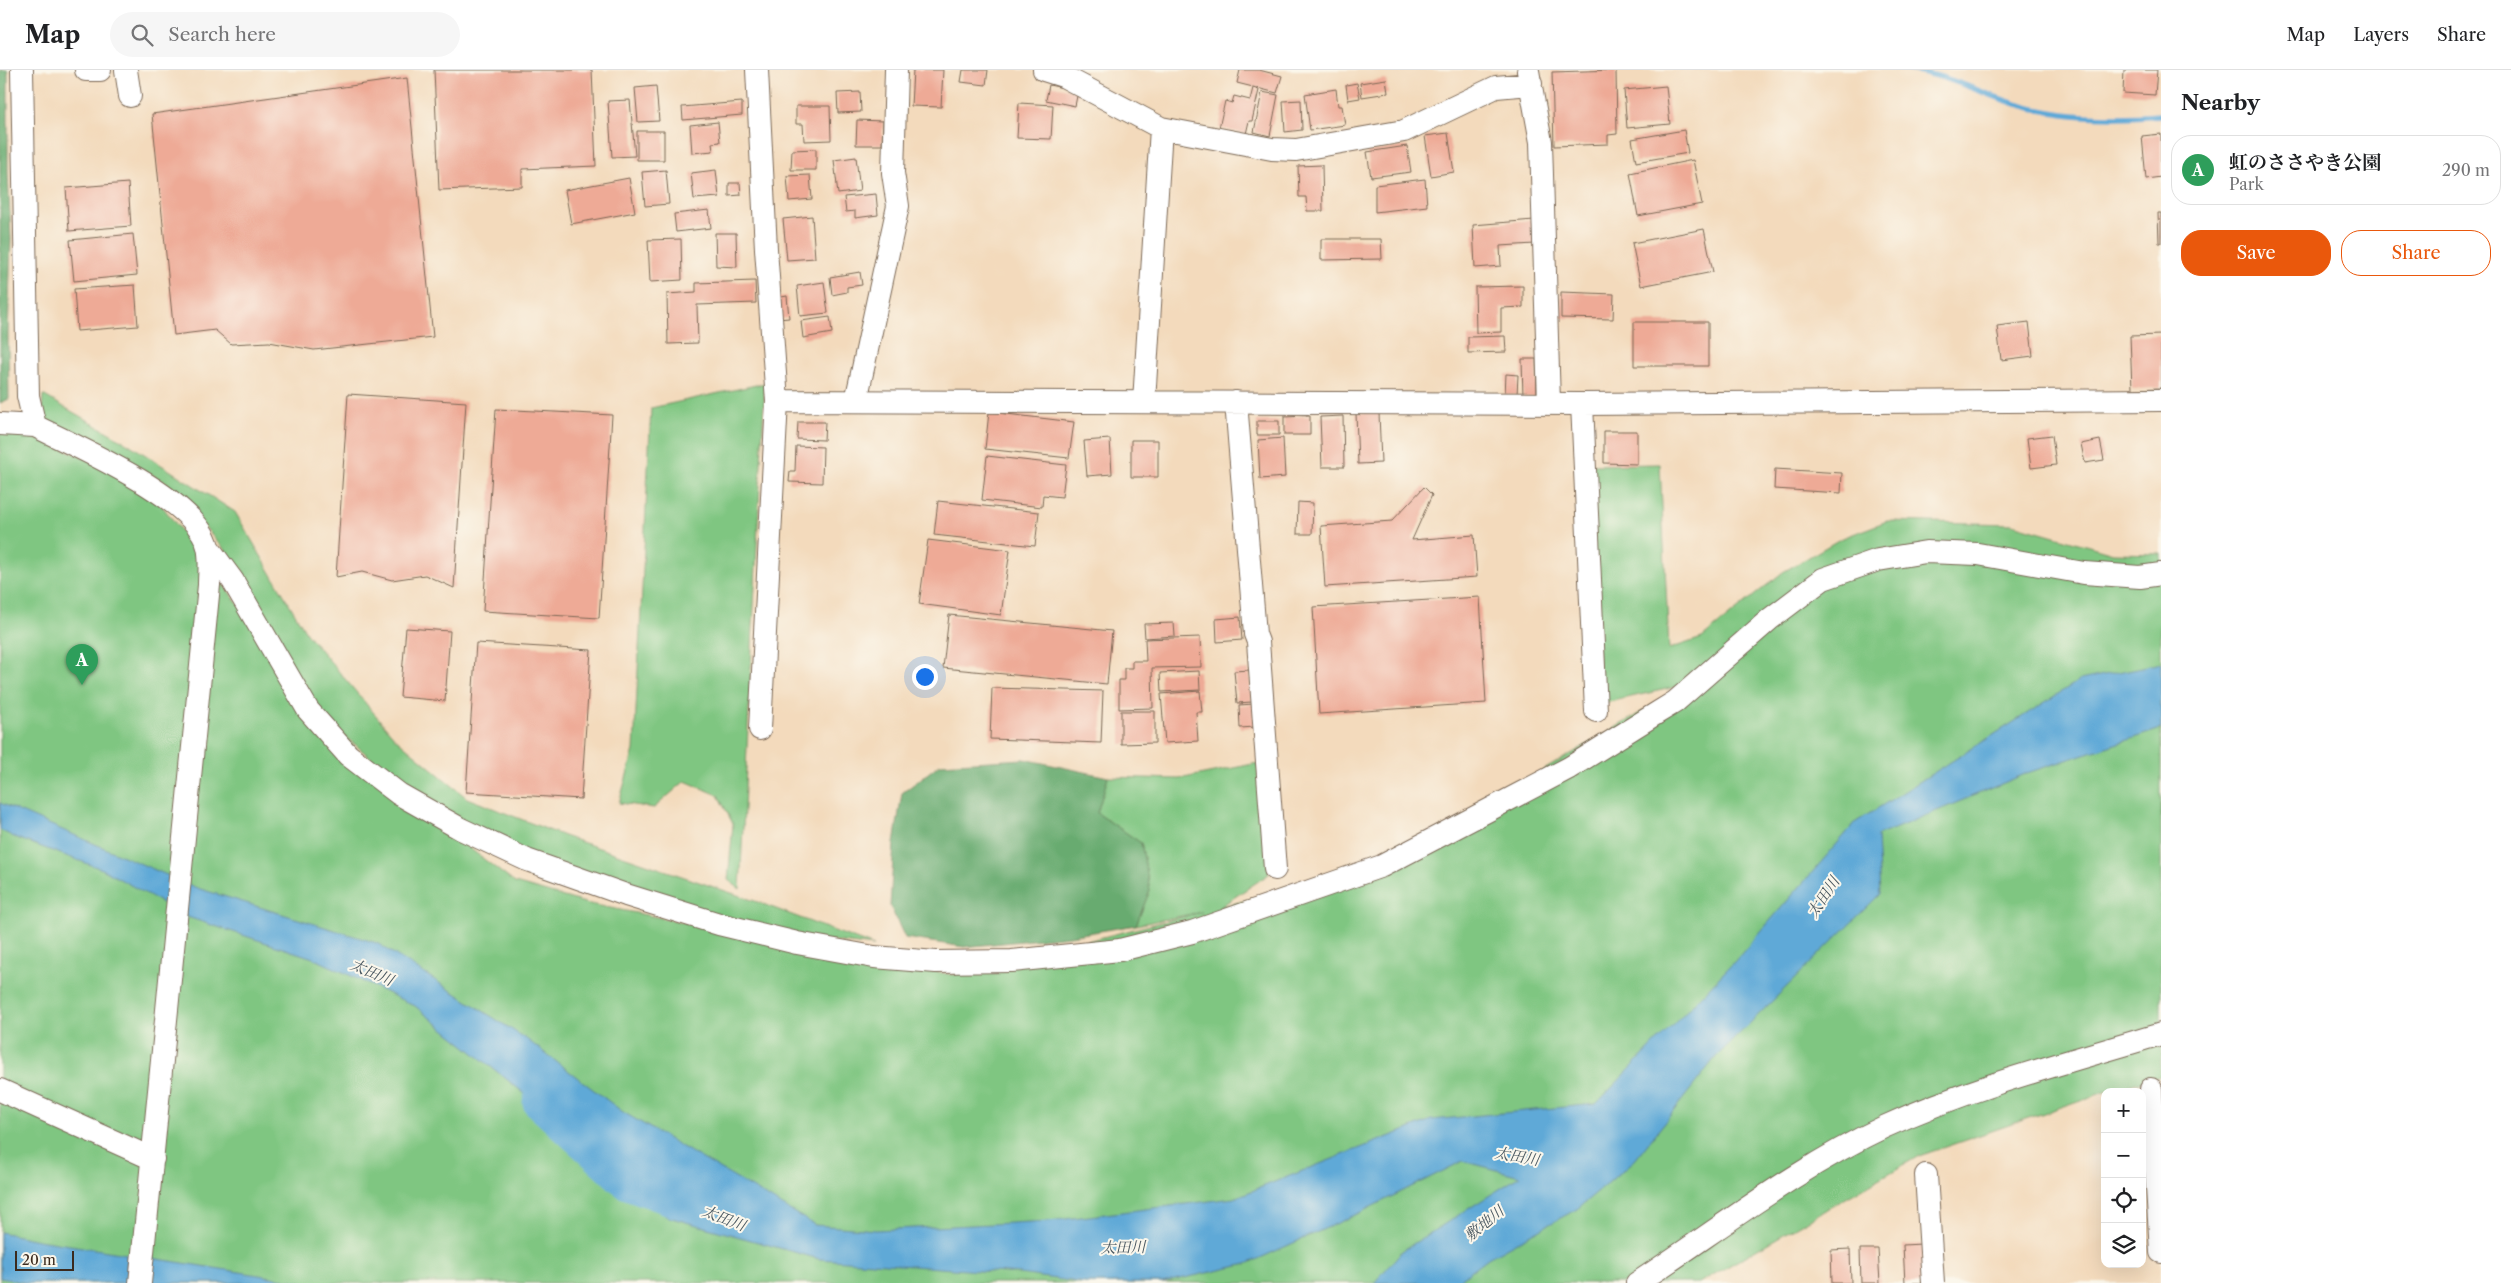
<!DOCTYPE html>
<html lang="en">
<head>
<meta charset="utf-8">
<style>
	:root { --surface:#fff; --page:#f6f6f6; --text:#202124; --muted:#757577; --line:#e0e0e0; --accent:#ea580c }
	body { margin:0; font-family:"Libre Caslon Text","Noto Serif JP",serif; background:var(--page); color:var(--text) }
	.controls { position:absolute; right:15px; bottom:15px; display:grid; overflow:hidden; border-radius:10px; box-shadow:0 5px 20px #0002 }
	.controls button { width:45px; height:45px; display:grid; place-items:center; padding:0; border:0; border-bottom:1px solid var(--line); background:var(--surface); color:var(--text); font:25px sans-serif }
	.scale { position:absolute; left:15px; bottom:12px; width:59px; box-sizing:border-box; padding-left:5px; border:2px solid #3b2a1e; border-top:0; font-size:14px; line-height:18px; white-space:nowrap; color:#3b2a1e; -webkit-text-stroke:4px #fbf7ec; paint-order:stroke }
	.you { position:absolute; left:924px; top:606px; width:18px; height:18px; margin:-12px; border:4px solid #fff; border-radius:50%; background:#1a73e8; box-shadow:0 0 0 8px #1a73e833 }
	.badge { display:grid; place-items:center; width:32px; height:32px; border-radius:50%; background:var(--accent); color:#fff; font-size:16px; font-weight:700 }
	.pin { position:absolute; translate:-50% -41px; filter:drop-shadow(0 1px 2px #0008) }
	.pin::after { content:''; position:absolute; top:26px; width:18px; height:15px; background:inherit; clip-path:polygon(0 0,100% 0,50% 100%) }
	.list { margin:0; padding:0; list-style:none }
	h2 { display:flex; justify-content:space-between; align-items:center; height:65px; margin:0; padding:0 20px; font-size:21px }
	h2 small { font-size:16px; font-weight:400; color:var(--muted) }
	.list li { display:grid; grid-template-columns:32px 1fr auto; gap:15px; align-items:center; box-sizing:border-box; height:70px; margin:0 10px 10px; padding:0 10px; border:1px solid var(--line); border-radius:20px }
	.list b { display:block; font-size:19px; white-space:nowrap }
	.list p { margin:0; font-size:16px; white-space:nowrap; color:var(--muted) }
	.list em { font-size:16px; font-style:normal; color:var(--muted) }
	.actions { display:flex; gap:10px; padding:15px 20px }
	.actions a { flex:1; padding:11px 0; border:1px solid var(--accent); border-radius:20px; text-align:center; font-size:18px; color:var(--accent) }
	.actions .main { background:var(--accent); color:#fff }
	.icon { flex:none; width:28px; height:28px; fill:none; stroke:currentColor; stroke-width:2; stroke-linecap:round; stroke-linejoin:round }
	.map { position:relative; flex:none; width:2161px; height:1213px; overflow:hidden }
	header { display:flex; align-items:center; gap:30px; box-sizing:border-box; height:70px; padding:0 25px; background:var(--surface); border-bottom:1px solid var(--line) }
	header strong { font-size:24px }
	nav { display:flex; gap:28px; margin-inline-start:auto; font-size:18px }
	.search { width:350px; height:45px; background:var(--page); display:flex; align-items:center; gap:12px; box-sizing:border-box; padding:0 18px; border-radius:28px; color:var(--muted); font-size:19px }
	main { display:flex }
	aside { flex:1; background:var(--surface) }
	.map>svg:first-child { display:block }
	.green { fill:#7fc681; stroke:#5d7850 }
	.forest { fill:#67ab6f; stroke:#516a46 }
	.water { fill:#5fa9d7; stroke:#4d6a7a }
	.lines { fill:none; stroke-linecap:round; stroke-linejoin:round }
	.stream { stroke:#5fa9d7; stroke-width:5.5 }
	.river { stroke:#5fa9d7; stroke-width:35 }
	.building { fill:#eeaa96 }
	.street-casing { stroke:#7b6855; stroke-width:24 }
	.street { stroke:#fff; stroke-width:22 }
	.labels { text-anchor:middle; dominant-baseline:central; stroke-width:4; stroke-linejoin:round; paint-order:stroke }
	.water-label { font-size:15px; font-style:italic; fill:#48565f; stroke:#fbf7ec }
</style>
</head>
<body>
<header>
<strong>Map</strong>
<div class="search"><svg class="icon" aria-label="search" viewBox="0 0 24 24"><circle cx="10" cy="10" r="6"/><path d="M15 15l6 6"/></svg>Search here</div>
<nav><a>Map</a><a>Layers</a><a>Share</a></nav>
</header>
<main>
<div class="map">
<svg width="2161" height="1213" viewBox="0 0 2161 1213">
	<rect width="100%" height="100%" fill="#fbf7ec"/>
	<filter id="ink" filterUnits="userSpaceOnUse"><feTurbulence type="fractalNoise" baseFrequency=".02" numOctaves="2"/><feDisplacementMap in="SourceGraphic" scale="10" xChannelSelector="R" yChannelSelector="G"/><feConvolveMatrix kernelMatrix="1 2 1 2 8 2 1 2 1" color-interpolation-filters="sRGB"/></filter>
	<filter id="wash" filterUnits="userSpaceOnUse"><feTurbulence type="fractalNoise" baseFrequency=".0096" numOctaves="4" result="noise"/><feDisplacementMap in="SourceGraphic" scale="20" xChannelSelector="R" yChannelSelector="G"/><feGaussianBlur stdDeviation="1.12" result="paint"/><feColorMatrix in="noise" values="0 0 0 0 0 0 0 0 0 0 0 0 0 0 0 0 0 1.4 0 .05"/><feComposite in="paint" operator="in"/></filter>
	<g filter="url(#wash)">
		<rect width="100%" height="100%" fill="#f3dabc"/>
		<path class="green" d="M765,313L740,819L728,810L733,754L718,725L685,711L654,738L619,733L634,680L651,338Z
			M43,325L127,373L235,442L307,564L395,668L467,728L564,766L755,831L874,876L744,860L482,768L379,695L344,665L378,708L515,813L585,833L953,905L1202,842L1136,855L1150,820L1141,773L1097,743L1108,707L1179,709L1258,693L1269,804L1220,837L1382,796L1689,614L1600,634L1590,395L1660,394L1669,579L1702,568L1783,502L1840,469L1887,451L2013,454L2113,483L2161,484V1006L2105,1022L1919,1086L1699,1213H0V355L141,409L286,595L242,499L165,412L98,374L41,359Z"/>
		<path class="forest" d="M0,0H8V103L11,169L8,265L9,329L0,333Z
			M1024,689L1108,707L1097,743L1141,773L1150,820L1136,855L1070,866L964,877L905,868L890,836L894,773L902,723L940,694Z"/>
		<path class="water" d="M2161,593V659L2030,702L1877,766L1880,824L1716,987L1635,1090L1577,1139L1488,1188L1455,1213H1374L1402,1181L1520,1106L1463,1091L1351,1147L1247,1194L1162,1213H1085L1019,1204L819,1189L668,1147L575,1064L415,936L313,888L187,847L102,799L14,767L0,760V733L197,818L377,873L525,968L623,1042L815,1155L876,1160L1049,1151L1234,1128L1431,1050L1596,1034L1735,891L1856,752L2080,610Z
			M0,1162L38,1170L309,1213H27L0,1208Z"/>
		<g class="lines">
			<path class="stream" d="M1910,0C1946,5 1981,23 2016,34C2063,48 2113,49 2161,45"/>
			<path class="river" d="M540,1032L628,1112L674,1129"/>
		</g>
		<g id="blocks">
			<path class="building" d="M434,0H592L596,96L522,99V117L439,120Z
				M913,0H943L941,37L911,36Z
				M963,0H988L986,15L961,12Z
				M1240,0H1259L1282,6L1277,23L1237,13Z
				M1616,0L1617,64L1608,65V74L1554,76L1552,2Z
				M2124,0H2157L2155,25L2123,23Z
				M407,8L433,267L314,280L269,272L231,274L215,260L174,265L152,44Z
				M1386,9L1388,23L1362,27L1360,13Z
				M1357,13L1360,28L1348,30L1346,15Z
				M1049,15L1078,21L1075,36L1046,30Z
				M656,16L659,51L638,52L635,18Z
				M1666,16L1670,54L1627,58L1624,20Z
				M1253,18L1259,20L1252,51H1249L1246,64L1219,58L1225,31L1232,33L1234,26L1250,30Z
				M1336,19L1338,36H1342L1345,55L1310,60L1305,24Z
				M860,22L861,42L838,43L837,23Z
				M1262,22L1278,25L1270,66L1254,62Z
				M630,30L635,86L612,87L608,31Z
				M1301,30L1302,60L1285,62L1283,31Z
				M742,32V45L683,50L682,37Z
				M1019,33L1053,35L1051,69L1017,68Z
				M796,36H830L831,70L804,71L803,54H796Z
				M857,50L883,51L882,75H856Z
				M718,52L720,72L712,73L713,81L692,83L690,55Z
				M1684,60L1688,83L1636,92L1632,69Z
				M637,61H664V90H637Z
				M1448,63L1454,102L1431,106L1425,66Z
				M2161,64V107L2146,109L2142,66Z
				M1407,76L1411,102L1371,107L1367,82Z
				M816,79V100H791L792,80Z
				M856,87L860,121L838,124L834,90Z
				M1693,90L1702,134L1638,146L1630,103Z
				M1322,95L1323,141H1307L1306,127H1299L1298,96Z
				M666,100L669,134L645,136L642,102Z
				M716,100L719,127L694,129L691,103Z
				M810,105L812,129L789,131L787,106Z
				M629,108L635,142L571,154L565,120Z
				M1425,109L1427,136L1375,142V115Z
				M128,113L131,156L69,161L66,118Z
				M729,113H740L741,125L729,126Z
				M876,124L878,145L855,148V141L846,142L844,127Z
				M709,140L711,158L676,162L674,144Z
				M2158,143H2161V173H2159Z
				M812,146L815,188L787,190L783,149Z
				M1534,150L1535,174L1500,176L1501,196L1475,198L1473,155Z
				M1704,159L1713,202L1641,216L1632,173Z
				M715,163H736L737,197L716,196Z
				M133,164L137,205L74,211L70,170Z
				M681,169L682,210L650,212L648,170Z
				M1321,169H1381L1382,189L1321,190Z
				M860,202L862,215L847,217V222L832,225L830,207Z
				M755,211L756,233L697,235L698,273L668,274L667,224L696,222V213Z
				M824,212L828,243L800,246L797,216Z
				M135,215L138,256L77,261L74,219Z
				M1523,216V237L1501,238V262L1476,263L1475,217Z
				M1561,222L1614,224L1613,249L1561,248Z
				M787,226L789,248L778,249L776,228Z
				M830,247L832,263L803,268L801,251Z
				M1634,252H1708V296H1634Z
				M2029,252L2033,286L2001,290L1997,256Z
				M2161,265V318L2132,319L2130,266Z
				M1505,266L1506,282L1468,283V267Z
				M1522,289H1536L1537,327H1523Z
				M1506,304L1518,305L1517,325H1505Z
				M348,324L466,332L454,518L425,505L392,510L362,502L336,507Z
				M496,339L612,345L599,548L483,541Z
				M989,342L1074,352L1069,388L985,379Z
				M1356,343H1379L1381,393L1358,394Z
				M1310,346V365H1284V347Z
				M1343,346L1344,397H1322L1320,347Z
				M1257,351H1279V365H1257Z
				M798,352H825L824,370L797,369Z
				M1604,361H1637V394L1604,393Z
				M2052,365L2056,395L2031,398L2027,368Z
				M1283,368L1285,407L1260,409L1258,370Z
				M1110,369L1112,404L1087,406L1084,371Z
				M1131,370H1158V407H1131Z
				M2100,370L2104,390L2085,393L2081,374Z
				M796,376L823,377L822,413L789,412L790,401H795Z
				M987,386L1066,395L1062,427L1043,425L1042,437L982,430Z
				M1775,399L1842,403L1841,423L1774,419Z
				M1424,417L1432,425L1412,470L1474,465L1477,507L1325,517L1321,456L1392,451Z
				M938,431L1039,442L1035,476L934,465Z
				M1298,432L1313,433L1312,464H1297Z
				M928,470L1010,480L1001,545L919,534Z
				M1480,527L1486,633L1319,644L1313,537Z
				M949,545L1112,561L1107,614L943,598Z
				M1240,547L1242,570L1217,572L1216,549Z
				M1174,553L1175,566L1145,568L1144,554Z
				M406,558L450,561L445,631L400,627Z
				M1200,567L1201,597L1152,598L1153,638L1119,639V610H1124V598H1132V591H1146L1145,569Z
				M476,573L591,580L581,729L466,722Z
				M1249,600L1252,632L1237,633L1234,601Z
				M1199,601L1200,620L1161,622L1160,603Z
				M992,618L1103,621L1101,673L990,669Z
				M1200,621L1202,642H1196L1198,671L1165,673L1161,624Z
				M1254,634L1255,657L1240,658L1239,635Z
				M1121,641H1155V673L1121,674Z
				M1922,1174L1923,1213H1905L1903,1175Z
				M1850,1179L1851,1213H1832L1831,1180Z
				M1860,1179H1878L1880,1213H1861Z"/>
		</g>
	</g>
	<g filter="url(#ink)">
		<use href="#blocks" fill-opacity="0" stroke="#7b6855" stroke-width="1"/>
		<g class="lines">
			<g class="street-casing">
				<path id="street" d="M22,0L28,326L35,356C77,377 198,429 208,477C211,489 209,503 209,515L140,1213
					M86,0H100
					M126,0L130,26
					M757,0L766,179L777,331L760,659
					M1044,0L1063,6L1161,58L1272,79L1296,80L1404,61L1496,17L1531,14
					M1528,1L1541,72L1549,333
					M777,331L1582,334L2161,330
					M856,331L898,136L893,103L896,0
					M1144,332L1161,58
					M1236,332L1255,564L1258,572L1275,799
					M1582,334L1596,641
					M0,354L35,356
					M208,477L233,511L308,640L348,685L399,724L461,759L527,790L626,825L719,854L797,873L874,887L936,892L1012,891L1120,880L1192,862L1382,796L1569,698L1657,643L1675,632L1770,549L1823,509L1878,490L1926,482L1978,484L2084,503L2140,507L2161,504
					M2151,1019L2161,1182
					M0,1020L153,1089
					M1926,1105L1933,1213
					M1637,1213C1718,1160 1797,1098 1884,1057C1973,1016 2068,992 2161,964"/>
			</g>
			<use href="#street" class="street"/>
		</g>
	</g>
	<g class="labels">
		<g class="water-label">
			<text transform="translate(1823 827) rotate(-57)">太田川</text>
			<text transform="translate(372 902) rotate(23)">太田川</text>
			<text transform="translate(1517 1086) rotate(10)">太田川</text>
			<text transform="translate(724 1148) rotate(21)">太田川</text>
			<text transform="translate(1484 1153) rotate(-39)">敷地川</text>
			<text transform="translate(1123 1177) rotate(-1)">太田川</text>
		</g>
	</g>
</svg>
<div class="controls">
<button>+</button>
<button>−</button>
<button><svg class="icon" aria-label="locate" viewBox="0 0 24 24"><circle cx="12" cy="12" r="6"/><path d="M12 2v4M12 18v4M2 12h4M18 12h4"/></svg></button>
<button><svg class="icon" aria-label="layers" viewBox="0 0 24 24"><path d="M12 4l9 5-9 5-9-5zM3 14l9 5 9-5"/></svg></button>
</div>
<div class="scale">20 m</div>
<div class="you"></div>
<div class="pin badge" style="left:82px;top:615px;background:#2e9e5b">A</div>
</div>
<aside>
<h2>Nearby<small></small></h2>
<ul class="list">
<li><span class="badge" style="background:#2e9e5b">A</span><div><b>虹のささやき公園</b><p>Park</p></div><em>290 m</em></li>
</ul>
<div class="actions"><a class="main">Save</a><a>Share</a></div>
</aside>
</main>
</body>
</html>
